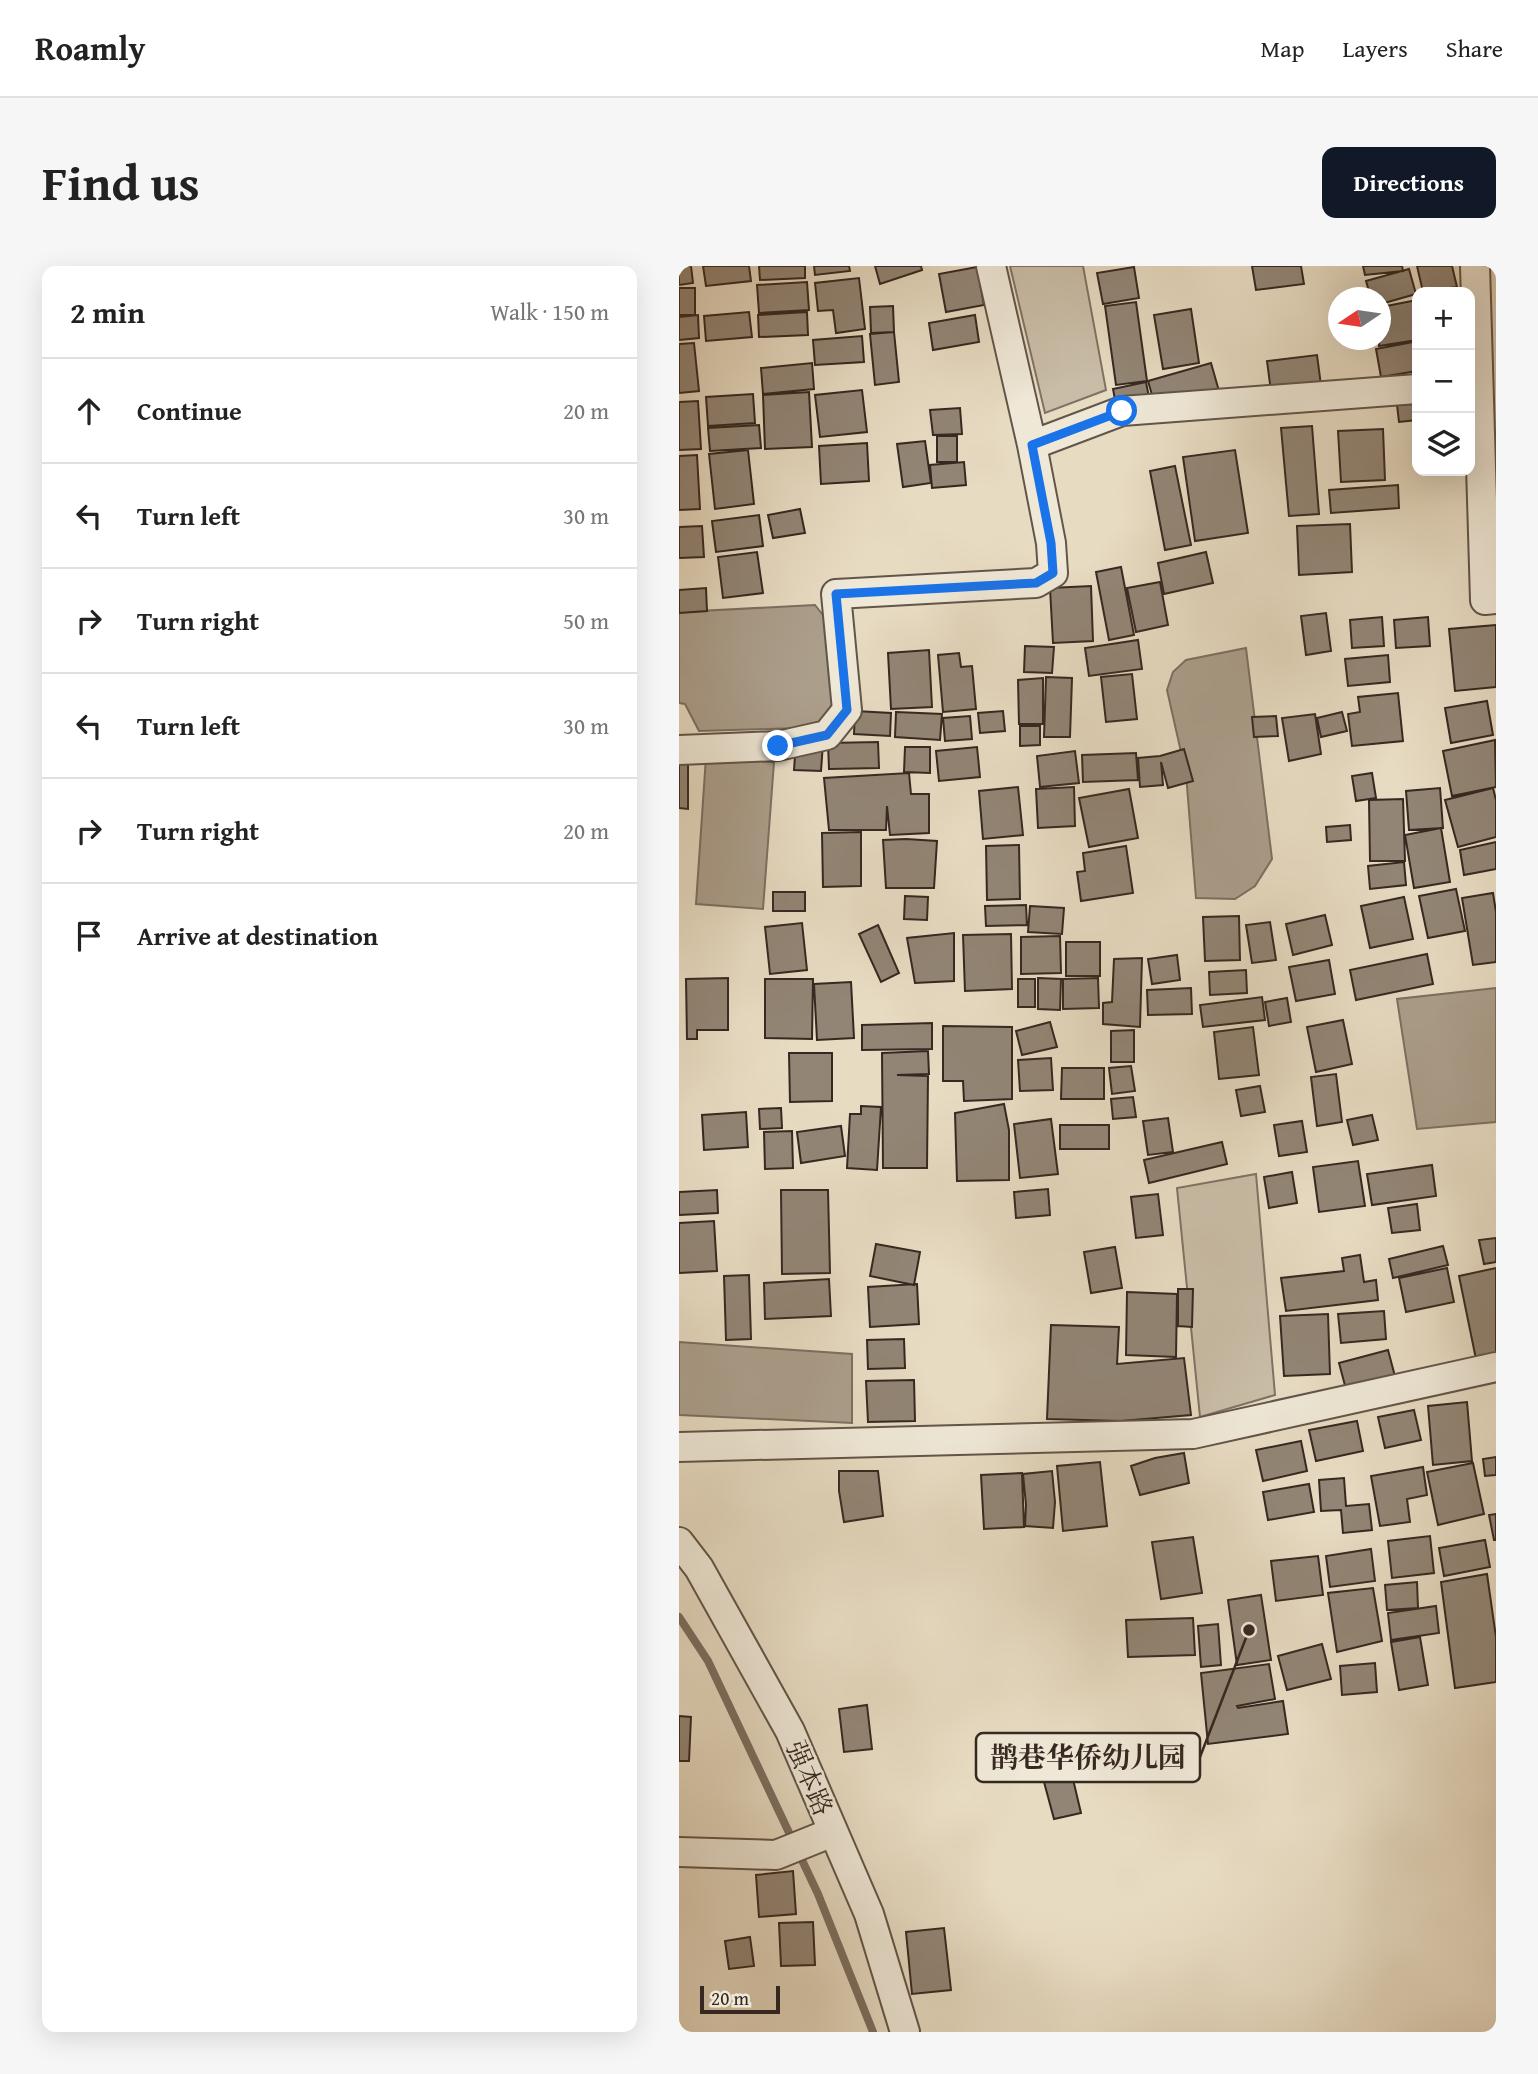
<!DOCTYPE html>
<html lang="en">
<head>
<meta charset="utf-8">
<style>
	:root { --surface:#fff; --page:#f6f6f6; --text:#222; --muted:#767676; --line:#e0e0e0; --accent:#111827 }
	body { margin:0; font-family:"Gentium Book Plus","Noto Serif SC",serif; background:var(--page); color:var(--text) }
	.controls { position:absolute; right:21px; top:21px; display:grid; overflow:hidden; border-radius:14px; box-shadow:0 7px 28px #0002 }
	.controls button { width:63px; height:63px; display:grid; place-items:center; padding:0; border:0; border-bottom:2px solid var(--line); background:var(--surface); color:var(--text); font:35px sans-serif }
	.compass { position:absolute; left:649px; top:21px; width:63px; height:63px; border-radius:50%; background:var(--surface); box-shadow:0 7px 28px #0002; rotate:257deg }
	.scale { position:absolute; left:21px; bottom:18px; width:80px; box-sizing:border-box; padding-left:7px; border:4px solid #362821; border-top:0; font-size:19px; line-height:24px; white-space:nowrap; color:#362821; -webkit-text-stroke:5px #efe8d7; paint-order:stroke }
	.stop { position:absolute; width:21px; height:21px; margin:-16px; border:5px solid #1a73e8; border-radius:50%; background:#fff }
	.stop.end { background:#1a73e8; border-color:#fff; box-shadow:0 2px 7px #0008 }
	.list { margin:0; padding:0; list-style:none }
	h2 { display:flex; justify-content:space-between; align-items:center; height:91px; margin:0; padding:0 28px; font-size:30px }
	h2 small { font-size:23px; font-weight:400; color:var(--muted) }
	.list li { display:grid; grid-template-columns:46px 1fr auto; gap:21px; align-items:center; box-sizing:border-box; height:105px; padding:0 28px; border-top:2px solid var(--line) }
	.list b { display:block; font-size:26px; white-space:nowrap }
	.list em { font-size:23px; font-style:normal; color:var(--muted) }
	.icon { flex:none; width:38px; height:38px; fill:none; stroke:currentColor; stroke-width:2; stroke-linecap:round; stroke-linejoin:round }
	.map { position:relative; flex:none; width:817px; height:1766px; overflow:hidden; border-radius:14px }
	header { display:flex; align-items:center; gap:42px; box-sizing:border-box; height:98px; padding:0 35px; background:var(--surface); border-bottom:2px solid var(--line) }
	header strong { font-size:33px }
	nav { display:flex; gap:38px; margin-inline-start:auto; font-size:24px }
	.intro { display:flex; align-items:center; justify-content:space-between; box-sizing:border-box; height:168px; padding:0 42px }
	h1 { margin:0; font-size:49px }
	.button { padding:18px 32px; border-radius:14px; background:var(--accent); color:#fff; font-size:24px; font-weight:700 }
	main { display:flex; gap:42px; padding:0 42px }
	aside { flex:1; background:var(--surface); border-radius:14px; box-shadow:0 7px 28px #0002 }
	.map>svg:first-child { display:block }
	.green { fill:#c9bda7; stroke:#807264; stroke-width:2 }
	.water { fill:#ab9e8b; stroke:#7c6f61; stroke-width:2 }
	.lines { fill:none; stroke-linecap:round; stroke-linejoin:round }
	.stream { stroke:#7c6f61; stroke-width:8 }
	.building { fill:#928575; stroke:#362821; stroke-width:2 }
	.minor-casing { stroke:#625549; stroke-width:32 }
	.minor { stroke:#efe8d7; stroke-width:28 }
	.route { stroke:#1a73e8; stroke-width:9 }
	.labels { text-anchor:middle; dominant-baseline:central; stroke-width:5; stroke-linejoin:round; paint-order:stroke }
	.street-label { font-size:26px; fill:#362821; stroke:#efe8d7 }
	.leader { fill:none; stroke:#362821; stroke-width:2.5 }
	.callout-dot { fill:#362821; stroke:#efe8d7; stroke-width:2.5 }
	.callout { fill:#efe8d7; stroke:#362821; stroke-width:2.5 }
	.callout-label { font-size:28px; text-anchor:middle; font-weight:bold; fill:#362821 }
</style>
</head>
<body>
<header>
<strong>Roamly</strong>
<nav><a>Map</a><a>Layers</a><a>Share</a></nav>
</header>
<div class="intro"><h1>Find us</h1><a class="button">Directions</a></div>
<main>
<aside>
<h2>2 min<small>Walk · 150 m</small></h2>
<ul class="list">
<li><svg class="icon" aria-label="ahead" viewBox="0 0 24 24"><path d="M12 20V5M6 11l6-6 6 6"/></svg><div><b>Continue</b></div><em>20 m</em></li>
<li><svg class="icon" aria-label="left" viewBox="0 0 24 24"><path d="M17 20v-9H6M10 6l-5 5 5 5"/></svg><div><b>Turn left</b></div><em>30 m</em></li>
<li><svg class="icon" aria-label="right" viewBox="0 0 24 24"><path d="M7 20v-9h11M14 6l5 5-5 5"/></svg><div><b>Turn right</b></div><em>50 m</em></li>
<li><svg class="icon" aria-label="left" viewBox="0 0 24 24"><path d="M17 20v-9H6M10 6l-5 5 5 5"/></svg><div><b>Turn left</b></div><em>30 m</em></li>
<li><svg class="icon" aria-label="right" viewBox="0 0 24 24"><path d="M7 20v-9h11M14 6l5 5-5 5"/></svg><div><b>Turn right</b></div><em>20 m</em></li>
<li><svg class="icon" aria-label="arrive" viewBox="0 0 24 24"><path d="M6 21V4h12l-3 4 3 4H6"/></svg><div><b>Arrive at destination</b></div></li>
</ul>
</aside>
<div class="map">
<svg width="817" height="1766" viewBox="0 0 817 1766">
	<rect width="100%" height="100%" fill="#e7dbc2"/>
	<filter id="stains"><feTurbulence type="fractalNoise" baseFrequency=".00286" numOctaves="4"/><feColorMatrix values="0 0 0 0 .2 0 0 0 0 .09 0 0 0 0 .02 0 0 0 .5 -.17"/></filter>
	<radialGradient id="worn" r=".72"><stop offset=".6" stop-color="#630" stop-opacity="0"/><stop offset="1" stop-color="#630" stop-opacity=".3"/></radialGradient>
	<path class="green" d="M331,0H404L427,124L366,147Z
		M577,908L596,1129L521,1151L498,922Z"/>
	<path class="water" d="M136,339L159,368L157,449L123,462L20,465L6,438L0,437V346Z
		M567,382L593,593L576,620L556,633L517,632L507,508L488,424L494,406L507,394Z
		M27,491L95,496L84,643L17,638Z
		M817,722V856L738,863L718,733Z
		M0,1076L173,1088V1157L0,1149Z"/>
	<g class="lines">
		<path class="stream" d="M0,1351L29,1395L139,1628L194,1766"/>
	</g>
	<path class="building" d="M0,0H12L14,17L0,19Z
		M24,0H70L72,15L27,20Z
		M80,0H126V12L81,14Z
		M135,0H170L171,5L136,9Z
		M196,0H242L243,4L201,18Z
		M573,0H622L625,18L577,24Z
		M684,0H723L724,5L686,9Z
		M738,0H773L778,21L744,26Z
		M298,1L305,39L267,46L260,8Z
		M455,1L460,32L424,38L418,7Z
		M730,3L737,28L702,38V32H692L687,15Z
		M180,12L186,63L157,67L154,44L139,45L136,17Z
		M128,16L130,44L80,47L78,19Z
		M0,22H16V49H0Z
		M738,34V74L700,80L702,41Z
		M457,36L468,115L437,119L426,40Z
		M214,40L215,66L192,67L191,41Z
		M512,43L520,97L484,103L475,49Z
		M70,46L73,71L27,75L25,50Z
		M128,46L129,69L80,71L79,49Z
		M19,49L20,72L0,74V51Z
		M296,49L300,76L254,84L250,57Z
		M215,66L220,116L196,119L191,68Z
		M183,70L185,96L136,99L134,74Z
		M734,76L738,105L702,111L697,83Z
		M15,77L20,125L0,127V78Z
		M638,89L643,127L593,133L588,95Z
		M133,97L135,123L84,128L82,102Z
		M532,97L542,132L479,150L469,115Z
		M467,116L473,147L440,154L434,123Z
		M183,124L188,166L141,171L136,129Z
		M130,126L133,181L86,183L84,129Z
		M74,128L76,157L29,160L27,131Z
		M738,128V154L720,156L717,130Z
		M19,135L22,183L0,184V136Z
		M281,142L283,168L254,169L251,144Z
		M80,159L82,182L31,185L29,162Z
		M633,160L640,248L610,250L602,162Z
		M704,163L706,214L662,216L659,165Z
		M258,170H278V196H258Z
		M246,175L252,217L224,221L218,178Z
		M188,177L190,215L142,218L140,180Z
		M69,184L75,238L36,243L30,188Z
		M556,184L569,267L516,275L504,191Z
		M18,189L21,243L0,244V190Z
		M285,196L287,219L253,222L251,199Z
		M496,200L512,279L486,284L471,205Z
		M719,219L720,242L652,247L650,224Z
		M121,243L126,267L94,272L89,249Z
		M80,249L84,280L37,286L33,255Z
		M671,258L673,306L620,309L618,260Z
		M23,260L25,291L0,292V261Z
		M78,286L84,327L44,332L39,291Z
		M527,286L534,317L485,328L479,297Z
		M442,301L455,369L430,374L417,306Z
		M481,316L489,359L457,366L448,322Z
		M412,320L414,375L374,377L371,322Z
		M27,322L28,345L0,347V324Z
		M647,347L652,385L627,389L622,350Z
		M703,351L705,380L673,382L671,354Z
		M749,351L751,380L717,382L715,354Z
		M817,359V421L776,425L770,363Z
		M459,374L463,403L410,410L406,382Z
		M346,380L375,381L373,407L345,406Z
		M250,384L253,441L212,443L209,387Z
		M280,387L282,401L293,400L297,443L264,446L259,389Z
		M709,389L711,416L669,420L666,393Z
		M453,408L458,453L427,456L422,411Z
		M367,411L393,412L391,471H365Z
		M364,412V458H340L339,414Z
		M719,427L724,475L673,480L669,448L681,446L679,431Z
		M808,435L814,469L772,477L766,442Z
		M176,445L212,447L211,470L175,468Z
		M324,445L326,465L301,467L299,447Z
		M217,446L263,448L261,474L216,471Z
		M663,446L668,465L642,471L638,452Z
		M636,448L642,488L610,495L603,452Z
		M291,450L293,473L266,475L264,452Z
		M597,450L599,470L575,471L573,451Z
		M341,460H361V479L341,480Z
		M816,474L817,521L773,530L764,485Z
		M117,475L144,477L142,505L115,504Z
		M199,476L200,502L150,503L149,477Z
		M226,481H251V507L225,506Z
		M298,481L301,511L260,515L257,485Z
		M505,483L514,515L489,522L482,496L484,519L461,521L459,492L481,490Z
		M396,485L400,517L361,521L358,490Z
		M457,487L459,514L404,516L403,489Z
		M0,498H9V543L0,542Z
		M230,507L232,528H250V567L211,569L208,540L207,564H150L145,512Z
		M693,507L697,532L677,535L673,510Z
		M339,521L344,569L304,573L300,525Z
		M395,521L396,560L359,562L357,523Z
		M761,522L764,562L730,564L727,525Z
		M814,522L817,534V571L779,581L766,534Z
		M450,523L459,572L410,581L400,532Z
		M724,533L726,595H691L690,534Z
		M671,559L672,574L648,576L647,561Z
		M762,562L771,616L735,622L726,569Z
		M182,566V620L144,621L143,567Z
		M227,573L258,575L255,622H207L204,574Z
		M817,576V603L785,609L781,584Z
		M340,579L341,633L308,634L307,580Z
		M447,580L454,627L402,635L398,606L406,605L404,587Z
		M725,596L727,619L691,623L689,600Z
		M777,623L786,665L749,672L740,630Z
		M94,626H126V645H94Z
		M814,627L817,646V696L794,699L783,632Z
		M226,630L249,631L248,654L225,653Z
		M725,631L734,673L691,682L682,640Z
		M347,639L348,659L307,660L306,640Z
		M351,640L385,642L383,668L349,666Z
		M646,649L653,679L614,689L607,658Z
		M560,650L561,694L526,695L524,651Z
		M591,656L597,694L573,697L567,659Z
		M123,657L128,704L91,708L86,661Z
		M199,659L220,707L202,716L180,668Z
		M275,667V715L236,717L228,672Z
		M332,668L333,723L286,725L284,669Z
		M381,670L382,707L342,708V671Z
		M387,676H421V710H387Z
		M748,688L754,718L677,734L671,704Z
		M498,689L501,714L473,718L469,693Z
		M463,692L461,761L424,758V737L433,736L435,693Z
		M650,694L656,728L617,735L610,701Z
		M567,704L568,727L531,729L530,706Z
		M49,712V764H18V773H8L7,713Z
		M359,712L382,713L381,744L359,743Z
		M419,712L420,742L384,743V713Z
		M86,713H134L133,773L86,772Z
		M339,713H356V741H339Z
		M172,716L175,772L138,774L135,718Z
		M512,722L513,748L469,749L468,724Z
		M583,731L586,754L524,761L521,739Z
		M608,732L612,756L590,760L586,736Z
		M664,754L673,798L637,806L628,761Z
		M371,756L378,781L343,789L337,765Z
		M253,757V783L183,784V759Z
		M264,760L333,761V833L285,835L284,815H264Z
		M574,761L580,809L540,813L535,766Z
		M455,764V796H432V765Z
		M249,785L250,808L218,809L249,810L248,902H204L203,787Z
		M110,787H153V835L111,836Z
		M372,792L374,824L341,825L339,794Z
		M452,800L456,825L433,828L430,802Z
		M383,802H425V833H382Z
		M657,808L663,856L638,860L632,811Z
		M581,820L586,846L562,850L557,824Z
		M454,831L457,851L434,853L432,833Z
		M325,838L330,864V914L278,915L276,847Z
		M182,840L202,841L198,904L168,902L171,848H182Z
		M102,842L103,862L81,863L80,843Z
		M67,846L69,881L25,884L23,849Z
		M693,849L699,874L674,879L668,854Z
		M489,852L494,886L469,889L464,855Z
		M372,853L379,908L341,912L335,858Z
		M623,855L628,886L600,890L595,859Z
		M381,859H430V883H381Z
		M162,860L166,890L122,897L118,866Z
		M113,865L114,902L86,903L85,866Z
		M543,876L548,898L470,917L465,894Z
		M679,895L686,940L640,946L634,901Z
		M753,899L757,930L693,939L688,908Z
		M613,906L618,937L590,942L585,911Z
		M369,923L371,949L337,952L335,926Z
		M38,924L39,947L0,949V926Z
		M102,924H149L151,1007L103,1008Z
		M479,928L484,969L457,972L452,931Z
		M738,938L741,964L713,967L709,942Z
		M35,955L38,1005L0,1007V957Z
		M817,972V996L805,998L800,974Z
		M197,978L241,986L235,1019L191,1010Z
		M764,980L769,999L714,1012L710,993Z
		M436,981L443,1022L412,1027L405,986Z
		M681,989L685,1016L697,1014L699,1034L607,1045L602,1012L665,1005L663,992Z
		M768,1002L775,1036L727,1046L720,1012Z
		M817,1002V1094L798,1098L780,1010Z
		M70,1009L72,1073L47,1074L45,1010Z
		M150,1013L152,1050L86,1053L85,1017Z
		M238,1018L240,1058L191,1061L189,1021Z
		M499,1023H514L513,1061L499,1060Z
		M448,1026L498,1028L497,1091L447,1089Z
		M705,1045L707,1073L662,1077L659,1048Z
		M649,1048L651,1108L605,1110L601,1050Z
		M372,1059L440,1061L438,1098L505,1092L512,1149L442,1155L368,1153Z
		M225,1073L226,1102L189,1103L188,1074Z
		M709,1084L717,1114L668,1127L660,1097Z
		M235,1114L236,1155L189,1156L187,1115Z
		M788,1136L793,1195L754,1199L749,1140Z
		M735,1144L742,1174L706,1182L699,1151Z
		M678,1155L684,1185L637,1195L630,1164Z
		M622,1175L628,1205L584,1215L577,1184Z
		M505,1187L510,1217L461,1229L452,1200L476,1192Z
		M817,1191V1209L806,1210L804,1193Z
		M421,1196L428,1260L384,1265L378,1200Z
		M794,1197L805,1248L759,1259L748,1206Z
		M744,1201L748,1229L728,1233L731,1256L701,1260L692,1210Z
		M160,1205H199L204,1250L165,1256L160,1225Z
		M373,1205L376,1236L374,1262L346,1260L347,1239L344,1208Z
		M343,1207L345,1261L305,1263L302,1209Z
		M665,1212L667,1240L690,1238L693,1264L664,1267L662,1244L642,1245L640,1214Z
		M630,1218L635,1246L589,1254L584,1226Z
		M817,1248V1274H815L810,1249Z
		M751,1270L755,1307L713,1312L709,1275Z
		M514,1271L523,1327L482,1333L473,1276Z
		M806,1274L811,1301L765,1310L760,1282Z
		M692,1283L696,1315L651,1321L647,1290Z
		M639,1290L644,1329L597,1335L592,1295Z
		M808,1308L817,1371V1416L776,1422L762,1316Z
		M738,1316L739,1342L708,1344L706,1319Z
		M694,1322L703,1375L658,1386L649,1327Z
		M582,1329L592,1394L558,1399L549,1334Z
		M757,1340L760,1367L712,1374L709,1347Z
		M514,1352L516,1389L449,1391L447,1354Z
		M539,1358L542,1399L522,1401L519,1360Z
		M741,1371L749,1419L720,1424L712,1376Z
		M643,1378L652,1413L608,1424L599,1390Z
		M696,1397L698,1426L663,1429L661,1400Z
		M590,1398L596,1433L558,1440L559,1442L604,1435L609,1468L529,1478L522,1407Z
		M188,1439L193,1483L165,1486L160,1443Z
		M0,1450L12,1451L10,1495H0Z
		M393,1509L402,1547L375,1553L365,1516Z
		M114,1605L117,1648L80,1651L77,1609Z
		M134,1656L136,1699L102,1700L100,1657Z
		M265,1662L272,1724L233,1728L227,1666Z
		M71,1671L75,1700L50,1703L46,1675Z"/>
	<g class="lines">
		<g class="minor-casing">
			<path id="minor" d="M796,0L806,334L817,333
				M353,179L443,145L738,123
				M0,484L99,480L148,469L168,444L157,328L357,317L374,307L372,277L353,179L312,0
				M0,1181L514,1168L817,1101
				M0,1276L20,1302L111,1465L190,1648L226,1766
				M0,1586L97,1589L154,1566"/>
		</g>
		<use href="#minor" class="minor"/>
	</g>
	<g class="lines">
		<path class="route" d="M99,480L148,469L168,444L157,328L357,317L374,307L372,277L353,179L443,145"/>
	</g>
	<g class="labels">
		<g class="street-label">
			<text transform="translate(131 1512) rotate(67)">强本路</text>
		</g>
	</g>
	<path class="leader" d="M570 1364L521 1491"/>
	<circle class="callout-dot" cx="570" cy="1364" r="7"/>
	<rect class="callout" x="297" y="1467" width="224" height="49" rx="7"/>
	<g class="callout-label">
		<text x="409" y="1501">鹊巷华侨幼儿园</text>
	</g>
	<rect width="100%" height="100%" filter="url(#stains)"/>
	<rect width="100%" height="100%" fill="url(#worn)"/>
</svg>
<div class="controls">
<button>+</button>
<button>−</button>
<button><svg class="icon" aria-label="layers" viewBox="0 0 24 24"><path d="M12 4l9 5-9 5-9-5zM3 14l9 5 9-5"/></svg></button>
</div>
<svg class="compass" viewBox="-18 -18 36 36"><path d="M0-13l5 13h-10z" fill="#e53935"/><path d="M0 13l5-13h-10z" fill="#767676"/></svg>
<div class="scale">20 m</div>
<div class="stop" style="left:443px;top:145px"></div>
<div class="stop end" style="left:99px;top:480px"></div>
</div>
</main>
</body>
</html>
